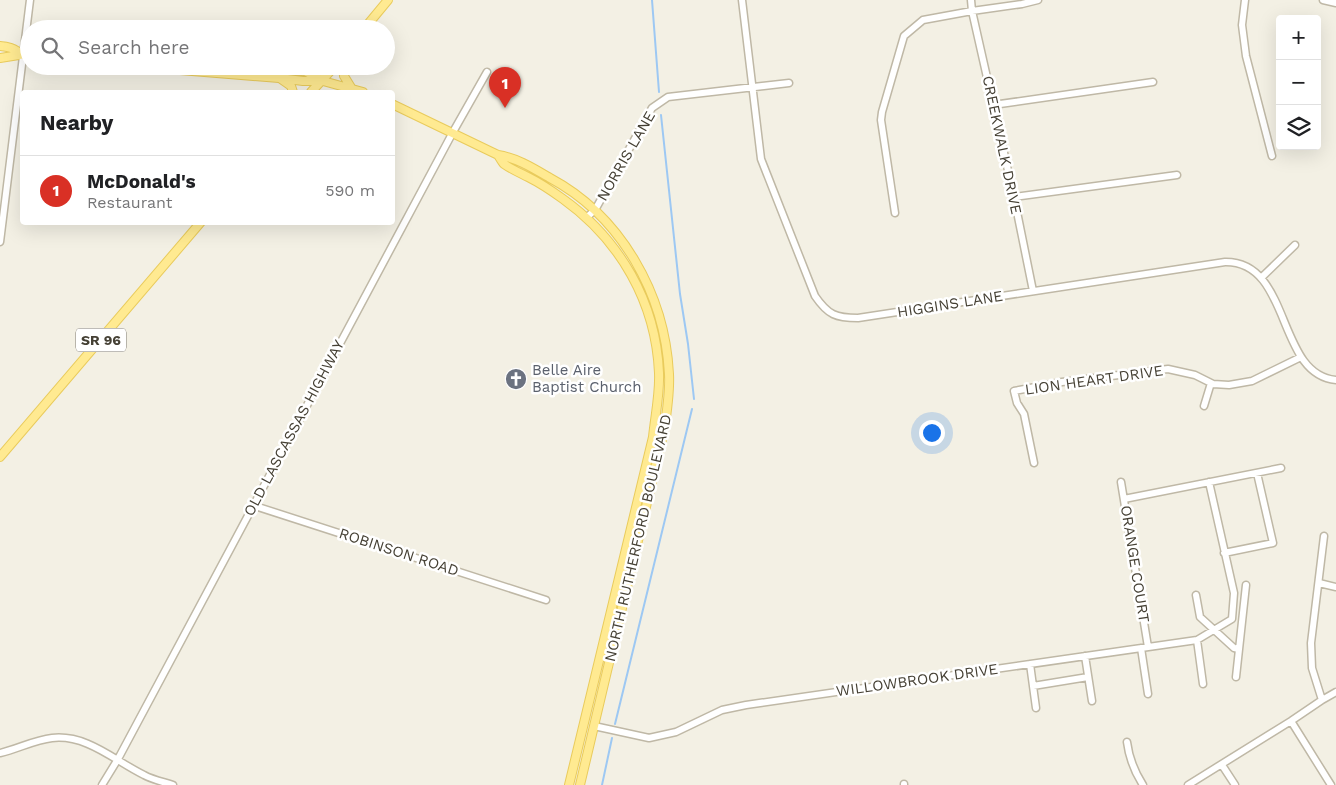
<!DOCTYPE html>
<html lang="en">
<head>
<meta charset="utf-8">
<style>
	:root { --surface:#fff; --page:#f2f2f2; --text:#202124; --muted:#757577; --line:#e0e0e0; --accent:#d93025 }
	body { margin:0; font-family:"Work Sans",sans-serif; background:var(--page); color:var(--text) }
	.controls { position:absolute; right:15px; top:15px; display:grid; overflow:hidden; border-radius:5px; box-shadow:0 5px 20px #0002 }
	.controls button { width:45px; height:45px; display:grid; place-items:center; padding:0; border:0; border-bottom:1px solid var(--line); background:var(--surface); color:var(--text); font:25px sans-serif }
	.you { position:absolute; left:931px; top:432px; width:18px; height:18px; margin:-12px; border:4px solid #fff; border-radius:50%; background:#1a73e8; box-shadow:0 0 0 8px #1a73e833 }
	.badge { display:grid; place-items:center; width:32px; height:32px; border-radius:50%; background:var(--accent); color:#fff; font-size:16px; font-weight:700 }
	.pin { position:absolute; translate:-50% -41px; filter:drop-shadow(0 1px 2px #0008) }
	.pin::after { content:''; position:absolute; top:26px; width:18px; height:15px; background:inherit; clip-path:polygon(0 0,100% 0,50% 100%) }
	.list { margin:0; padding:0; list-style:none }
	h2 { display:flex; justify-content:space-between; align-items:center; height:65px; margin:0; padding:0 20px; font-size:21px }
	h2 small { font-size:16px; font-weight:400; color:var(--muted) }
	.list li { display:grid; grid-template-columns:32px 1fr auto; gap:15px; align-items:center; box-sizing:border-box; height:70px; padding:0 20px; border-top:1px solid var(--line) }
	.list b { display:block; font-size:19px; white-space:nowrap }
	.list p { margin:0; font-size:16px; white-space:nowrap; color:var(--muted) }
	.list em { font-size:16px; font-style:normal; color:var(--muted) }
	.icon { flex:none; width:28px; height:28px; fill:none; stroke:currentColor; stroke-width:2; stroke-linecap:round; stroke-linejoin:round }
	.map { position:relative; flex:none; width:1336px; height:785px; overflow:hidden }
	.search { position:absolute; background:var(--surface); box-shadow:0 5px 20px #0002; left:20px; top:20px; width:375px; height:55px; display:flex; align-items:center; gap:12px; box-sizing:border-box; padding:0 18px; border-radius:28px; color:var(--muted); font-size:19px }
	.panel { position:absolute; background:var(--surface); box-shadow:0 5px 20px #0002; left:20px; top:90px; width:375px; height:135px; border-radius:5px }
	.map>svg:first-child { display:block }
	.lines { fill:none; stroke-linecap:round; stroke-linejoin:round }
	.stream { stroke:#9dc8f3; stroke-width:2 }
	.minor-casing { stroke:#bfb8a6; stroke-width:9 }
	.major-casing { stroke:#e9cb5c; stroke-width:10 }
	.minor { stroke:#fff; stroke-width:6 }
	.major { stroke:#ffea91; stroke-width:8 }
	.labels { text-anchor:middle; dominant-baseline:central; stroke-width:5; stroke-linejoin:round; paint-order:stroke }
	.shield { fill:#fff; stroke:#7d7971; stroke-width:1 }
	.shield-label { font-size:14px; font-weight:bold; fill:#454034 }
	.street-label { font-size:15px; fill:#454034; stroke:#fff }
	.worship-label { font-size:15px; fill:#5b616d; stroke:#fff; text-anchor:start }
</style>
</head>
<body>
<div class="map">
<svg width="1336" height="785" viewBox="0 0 1336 785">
	<rect width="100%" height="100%" fill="#f3f0e4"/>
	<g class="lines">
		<path class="stream" d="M652,0L659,92
			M661,115L680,294L688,344L694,399
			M615,724L692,409
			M602,785L612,738"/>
		<g class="minor-casing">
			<path id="minor" d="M742,0L761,159L815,296C828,315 836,318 858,318L1225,262C1292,261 1276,375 1336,380
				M971,0L972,11L1014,197L1033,291
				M1245,0L1242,25L1246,56L1272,156
				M1323,0L1336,3
				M993,105L1153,82
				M1014,197L1177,175
				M895,213L881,120L882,112L904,36L923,20L972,11L1022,4L1038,0
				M586,218L595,210L652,108L668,97L789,83
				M0,242L30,0
				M1261,278L1295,245
				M1204,406L1211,383
				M1034,463L1024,414L1017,403L1014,391L1062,382L1168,369L1195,375L1213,384L1229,385L1252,381L1301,357
				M1121,482L1148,647
				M1124,499L1281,468
				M252,505L546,600
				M1224,553L1273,543L1257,473
				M1319,583L1336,587
				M1196,595L1200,617L1234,648L1239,649
				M1197,640L1203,684
				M1141,648L1148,694
				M1085,656L1092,701
				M1030,664L1036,708
				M1236,677L1246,585
				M1033,686L1088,677
				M1322,700L1312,668L1311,643L1324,536
				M1291,721L1331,785
				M594,726L649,738L676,732L722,710L746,705L1197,640L1232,619L1234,593L1209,482
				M1127,742C1129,758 1134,771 1143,785
				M0,753C18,749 34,740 52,738C87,734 115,761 144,775C153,780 164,782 173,785
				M1222,765L1235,785
				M102,785L118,759L453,132L487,72
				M904,785V784
				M1188,785L1291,721L1322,700L1336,692"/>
		</g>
		<g class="major-casing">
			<path id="major" d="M364,29L388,0
				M0,46C15,47 16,52 29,57
				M0,58L25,54
				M131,66L279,78L303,81H323
				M256,66L305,71L323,81L363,92
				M343,66L344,76L352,89
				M281,79L291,86L293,92
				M311,92L335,66
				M392,104L498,155C517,158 533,168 550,178C621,216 665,294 669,374C670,393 667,412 664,431L580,785
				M498,155C500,158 502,162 504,164C511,169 520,173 528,177C540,183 552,191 563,199C620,240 656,302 659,373C660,394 655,416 653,437L569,785
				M0,457L201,222"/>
		</g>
		<use href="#minor" class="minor"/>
		<use href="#major" class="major"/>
	</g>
	<defs>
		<g id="church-disc" transform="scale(1.125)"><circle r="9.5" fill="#6b7280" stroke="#fff"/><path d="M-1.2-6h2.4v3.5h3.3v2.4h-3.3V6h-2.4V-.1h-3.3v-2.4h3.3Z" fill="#fff"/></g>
	</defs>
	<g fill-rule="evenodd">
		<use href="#church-disc" x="516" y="379"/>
	</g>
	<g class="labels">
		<rect class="shield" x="76" y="328.5" width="50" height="23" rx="4"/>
		<g class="shield-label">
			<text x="101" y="340">SR 96</text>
		</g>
		<g class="street-label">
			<text transform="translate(1002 145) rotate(78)">CREEKWALK DRIVE</text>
			<text transform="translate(626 156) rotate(-60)">NORRIS LANE</text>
			<text transform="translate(950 304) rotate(-9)">HIGGINS LANE</text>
			<text transform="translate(1094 380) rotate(-8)">LION HEART DRIVE</text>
			<text transform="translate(294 428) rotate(-62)">OLD LASCASSAS HIGHWAY</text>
			<text transform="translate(638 538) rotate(-77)">NORTH RUTHERFORD BOULEVARD</text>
			<text transform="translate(399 552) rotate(18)">ROBINSON ROAD</text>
			<text transform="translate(1135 564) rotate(81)">ORANGE COURT</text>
			<text transform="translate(917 680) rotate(-8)">WILLOWBROOK DRIVE</text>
		</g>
		<g class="worship-label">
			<text x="532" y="370">Belle Aire<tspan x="532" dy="17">Baptist Church</tspan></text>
		</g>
	</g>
</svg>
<div class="controls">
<button>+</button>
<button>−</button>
<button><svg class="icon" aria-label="layers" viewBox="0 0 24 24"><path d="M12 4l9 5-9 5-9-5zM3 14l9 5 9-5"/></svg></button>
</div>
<div class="you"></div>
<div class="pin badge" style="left:505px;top:108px">1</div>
<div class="search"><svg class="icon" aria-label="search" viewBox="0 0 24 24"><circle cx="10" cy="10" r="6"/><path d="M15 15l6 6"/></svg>Search here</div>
<section class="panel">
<h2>Nearby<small></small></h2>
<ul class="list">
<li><span class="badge">1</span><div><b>McDonald's</b><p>Restaurant</p></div><em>590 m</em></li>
</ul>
</section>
</div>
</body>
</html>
